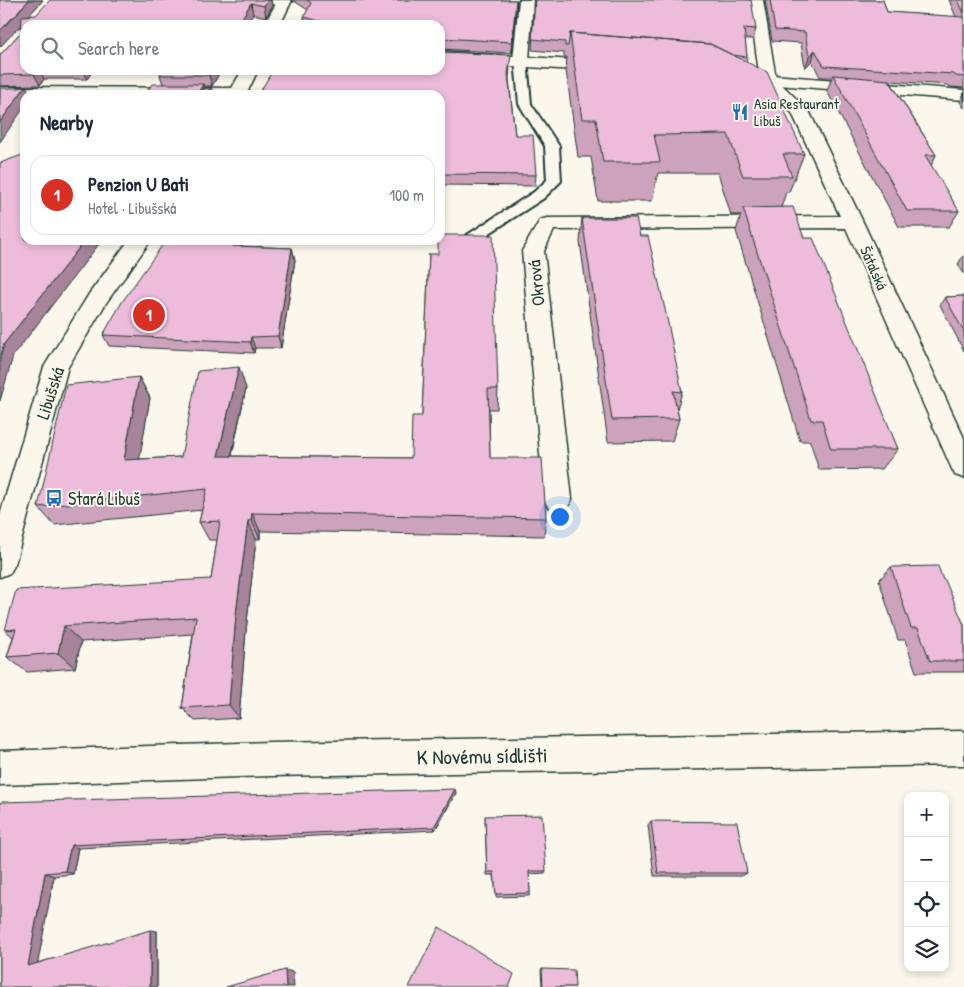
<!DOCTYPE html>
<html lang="en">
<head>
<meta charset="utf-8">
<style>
	:root { --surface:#fff; --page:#f2f2f3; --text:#1f2937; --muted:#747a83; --line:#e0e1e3; --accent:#d93025 }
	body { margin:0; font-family:"Patrick Hand",sans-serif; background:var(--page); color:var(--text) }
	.controls { position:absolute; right:15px; bottom:15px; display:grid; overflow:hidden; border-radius:10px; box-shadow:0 2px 8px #0003 }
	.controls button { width:45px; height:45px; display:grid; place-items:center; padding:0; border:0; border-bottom:1px solid var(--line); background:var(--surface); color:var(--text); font:25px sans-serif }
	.you { position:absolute; left:559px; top:516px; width:18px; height:18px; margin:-12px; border:4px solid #fff; border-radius:50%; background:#1a73e8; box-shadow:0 0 0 8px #1a73e833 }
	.badge { display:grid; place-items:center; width:32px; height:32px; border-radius:50%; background:var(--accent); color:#fff; font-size:16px; font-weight:700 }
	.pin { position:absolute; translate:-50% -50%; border:2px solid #fff; box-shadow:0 1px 5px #0006 }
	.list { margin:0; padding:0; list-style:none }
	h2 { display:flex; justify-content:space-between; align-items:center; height:65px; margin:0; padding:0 20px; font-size:21px }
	h2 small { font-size:16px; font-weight:400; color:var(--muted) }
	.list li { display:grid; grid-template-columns:32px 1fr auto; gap:15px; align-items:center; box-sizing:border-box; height:80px; margin:0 10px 10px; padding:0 10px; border:1px solid var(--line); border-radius:15px }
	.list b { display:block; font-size:19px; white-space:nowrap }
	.list p { margin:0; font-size:16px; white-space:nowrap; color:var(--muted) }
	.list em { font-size:16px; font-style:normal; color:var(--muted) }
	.icon { flex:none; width:28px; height:28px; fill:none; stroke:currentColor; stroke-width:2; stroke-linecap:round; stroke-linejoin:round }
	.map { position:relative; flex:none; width:964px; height:987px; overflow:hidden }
	.search { position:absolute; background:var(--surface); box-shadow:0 2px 8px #0003; left:20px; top:20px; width:425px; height:55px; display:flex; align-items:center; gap:12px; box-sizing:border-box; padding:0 18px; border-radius:15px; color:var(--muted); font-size:19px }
	.panel { position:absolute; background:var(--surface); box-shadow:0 2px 8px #0003; left:20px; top:90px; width:425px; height:155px; border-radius:15px }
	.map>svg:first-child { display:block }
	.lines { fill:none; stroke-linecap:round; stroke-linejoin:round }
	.lane-casing { stroke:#1f3d34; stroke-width:4 }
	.street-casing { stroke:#1f3d34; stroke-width:3 }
	.secondary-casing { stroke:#1f3d34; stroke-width:3 }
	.lane { fill:#fbf7ec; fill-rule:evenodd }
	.street { fill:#fbf7ec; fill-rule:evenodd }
	.secondary { fill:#fbf7ec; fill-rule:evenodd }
	.wall { fill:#cda2bc; stroke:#1f3d34 }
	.shaded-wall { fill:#a78499; stroke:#1f3d34 }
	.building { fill:#eebcdb; stroke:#1f3d34 }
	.labels { text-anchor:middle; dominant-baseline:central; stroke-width:4; stroke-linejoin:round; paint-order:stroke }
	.far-poi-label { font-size:15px; fill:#1f3d34; stroke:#fbf7ec; text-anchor:start }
	.far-street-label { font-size:15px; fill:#1f3d34; stroke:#fbf7ec }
	.street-label { font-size:18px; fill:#1f3d34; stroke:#fbf7ec }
	.poi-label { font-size:18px; fill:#1f3d34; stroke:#fbf7ec; text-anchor:start }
	.near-street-label { font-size:21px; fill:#1f3d34; stroke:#fbf7ec }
</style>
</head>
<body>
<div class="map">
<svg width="964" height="987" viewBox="0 0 964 987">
	<rect width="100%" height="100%" fill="#fbf7ec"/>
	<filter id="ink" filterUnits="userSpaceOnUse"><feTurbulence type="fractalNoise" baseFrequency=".02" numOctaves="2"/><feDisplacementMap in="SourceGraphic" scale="10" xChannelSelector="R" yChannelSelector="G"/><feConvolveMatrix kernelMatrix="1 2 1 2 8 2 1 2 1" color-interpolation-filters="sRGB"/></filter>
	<g filter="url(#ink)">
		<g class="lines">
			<g class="lane-casing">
				<path id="lane" d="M521,56L527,60L531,104L559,146L561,181L544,198L471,245H461L458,242L461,239L534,192L547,180L545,146L519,104L515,60Z"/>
			</g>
			<g class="street-casing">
				<path id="street" d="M264,0H290L291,2L289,5L284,6L266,3Z
					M519,0H533L529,60L527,63H515L513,60Z
					M749,0H763L776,79L809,111L863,222L964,438V478L955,475L951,467L846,228L554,230L544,251L572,499L568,507L558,510L548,507L544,499L522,251L540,220L547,218L840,216L792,113L760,80Z
					M0,87L238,88L244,89L247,93L245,95H25V97H0Z
					M964,731V765L270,776L0,785V751L270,742Z"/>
			</g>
			<g class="secondary-casing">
				<path id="secondary" d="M278,0H292L280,25H264Z
					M440,51L604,62L610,63L612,67L610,71L604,72L440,61Z
					M242,70H258L246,95H228Z
					M734,72L964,90V100L728,81L726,77L728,73Z
					M129,240H151L106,303L68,367L15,564L10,573L0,577V515L44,367L89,294Z"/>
			</g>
			<use href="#lane" class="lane"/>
			<use href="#street" class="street"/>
			<use href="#secondary" class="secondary"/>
		</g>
		<path class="wall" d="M0,0H43L28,16L271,0L272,6L266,17L253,14L25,25V70H93L87,79H44L40,85L0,86V54L2,53L21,32L22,26L18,28Z
			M292,0H517L512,53L440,49V25H305L304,17L308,10L294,1L293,3Z
			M535,0L756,29L753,39H745L747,57L746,62L804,154L789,192H786L781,208L804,238L898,449L882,469L819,470L810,441H800L736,231L741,215H731L718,173H658L652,201H598L591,157H578L566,70L567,57H564V53L532,50Z
			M765,0H883L887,12L956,17L949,0H964V88L950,87L948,85L890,81L936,155L931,166L959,211L949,227H899L827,91L832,77H820L812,61L805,68L801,43L772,41Z
			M510,66L509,79L515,135L536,175L535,186L440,185V95Z
			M163,70H221L212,86H203L204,89L214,95L163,84L160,75Z
			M964,93V108L960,102Z
			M582,218L640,236L682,392L677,409L679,419L672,441L608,442L580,242Z
			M166,240H242L240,246L292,248L295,260L281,348H255L254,353L109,346L103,335Z
			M429,254L498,389L497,409H489L490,458L546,518L544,536L260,531V539H256L246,631L239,718L195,721L182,708L193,634L81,642L75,668L27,672L7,657L13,637L5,630L211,579L217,540H209L199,522L202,510L54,525L38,507L139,377L150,398L139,459L181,457L246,388L232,456L411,458L422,416Z
			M963,256H964V274L958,264Z
			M964,296V351L940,305L945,297Z
			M891,567L943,580L964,625V672H916L905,640H898L879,580Z
			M456,793L435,830L78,848L73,874L54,876L37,963L157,931V987H0V803Z
			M485,816L546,871L545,873L529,874L530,893L529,896L496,897L494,875H487Z
			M651,821L747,873L742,876H654L648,825Z
			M542,969L575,987H542L541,970Z"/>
		<path class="shaded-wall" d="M29,0H43L24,21L22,26L18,28L0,47V31Z
			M268,0H271L272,6L266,17L264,6Z
			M516,0H517L512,53V42Z
			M251,3L253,14L247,25H238Z
			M815,50L812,61L805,68L809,57Z
			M37,70H40L44,79L40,85L34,74Z
			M84,70H93L87,79Z
			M212,70H221L212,86L209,75Z
			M203,84L205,94L211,87L214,95H200L199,91Z
			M26,86L31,95H25V106L0,142V122Z
			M85,240H102L13,356L0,401V358L4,344Z
			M235,240H242L237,257L233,246Z
			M292,248L295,260L281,348L278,336Z
			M251,337L255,348L254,353L250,342Z
			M239,367L246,388L227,476L218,456Z
			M139,377L150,398L136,479L124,460Z
			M252,513L260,531V539L251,520Z
			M248,521L256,539L246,631L239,718L229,705L236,614Z
			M64,626L81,642L75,668L58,653Z
			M455,789L456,793L435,830L434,827Z
			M71,845L78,848L73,874L65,871Z
			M45,873L54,876L37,967L28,966Z
			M150,930L157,931V987H150Z
			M285,970L293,972L294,987H286Z"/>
		<path class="building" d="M0,0H29L19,10L17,15L13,17L0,31Z
			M50,0H268L264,6L251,3L238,25H25V70H37L34,74L0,75V54L2,53L21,32L22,16L36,15Z
			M307,0H516L512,42L440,38V25H334L304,17L311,3Z
			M535,0H751L756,29L744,28L747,57L733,55L710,44L570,33L568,46H565V42L532,39Z
			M770,0H883L887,12L964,17V77L956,76L954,74L824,66L815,50L809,57L805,32L775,30Z
			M958,0H964V13Z
			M570,33L710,44L767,72L804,154H783L792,176H743L728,134L654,135L660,162H603L596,119H582Z
			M440,52L511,55L508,74L515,135H533L536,175L440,174V95H258L273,70H440Z
			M163,70H212L209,75H160Z
			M833,75L889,80L936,155H925L959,211H907Z
			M152,84H203L199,91L211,87L204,95H145Z
			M26,86L0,122V88H19Z
			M25,154V240H85L4,344L0,358V163Z
			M793,207L804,238H813L898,449H831L822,420H811L743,208Z
			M582,218H636L640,236H648L667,318L682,392L673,391L679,419L612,420Z
			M440,235H493L498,389H488L490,458H542L546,518L252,513L251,520L248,521L236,614L229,705L182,708L196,617L64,626L58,653L7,657L16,629L5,630L16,590L211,579L220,521L199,522L207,489L38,507L66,385L139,377L124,460L181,457L198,371L239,367L218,456L411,458L412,416H422L429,254H438V240H440Z
			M166,240H235L233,246L292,248L278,336L251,337L250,342L103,335L122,302Z
			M964,296V332L945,297Z
			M938,566L943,580H945L964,625V661H930L918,628H911L891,567Z
			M455,789L434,827L71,845L65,871L45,873L28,966L150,930V987H0V803L2,802Z
			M542,815L546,871H529L530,893L496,894L494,872H487L485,816Z
			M651,821L737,822L747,873H658Z
			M439,927L514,974L509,987H409Z
			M542,969L574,970L575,987H543Z
			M285,970L286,987H226Z"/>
	</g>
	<defs>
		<g id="restaurant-bare" transform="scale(1.35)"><path d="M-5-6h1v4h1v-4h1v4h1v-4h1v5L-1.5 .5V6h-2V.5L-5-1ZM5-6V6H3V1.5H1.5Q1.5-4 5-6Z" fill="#1f6fb2" stroke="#fbf7ec" stroke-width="2.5" paint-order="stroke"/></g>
		<g id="bus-bare" transform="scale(1.35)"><path d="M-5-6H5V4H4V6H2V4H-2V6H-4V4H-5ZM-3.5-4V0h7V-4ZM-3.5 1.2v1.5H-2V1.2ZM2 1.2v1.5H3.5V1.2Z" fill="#1f6fb2" stroke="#fbf7ec" stroke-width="2.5" paint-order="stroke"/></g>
	</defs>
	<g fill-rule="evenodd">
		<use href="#restaurant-bare" x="740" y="112"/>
		<use href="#bus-bare" x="54" y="498"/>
	</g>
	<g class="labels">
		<g class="far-poi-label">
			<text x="754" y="103">Asia Restaurant<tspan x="754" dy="17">Libuš</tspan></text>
		</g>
		<g class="far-street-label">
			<text transform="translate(874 268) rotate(66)">Šátalská</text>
		</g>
		<g class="street-label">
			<text transform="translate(536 283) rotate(-96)">Okrová</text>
			<text transform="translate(50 393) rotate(-72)">Libušská</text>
		</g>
		<g class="poi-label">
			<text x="68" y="498">Stará Libuš</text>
		</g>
		<g class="near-street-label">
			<text transform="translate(482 756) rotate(-1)">K Novému sídlišti</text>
		</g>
	</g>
</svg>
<div class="controls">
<button>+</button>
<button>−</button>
<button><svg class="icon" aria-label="locate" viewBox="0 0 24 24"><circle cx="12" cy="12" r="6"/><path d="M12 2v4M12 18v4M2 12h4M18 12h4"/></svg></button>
<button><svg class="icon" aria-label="layers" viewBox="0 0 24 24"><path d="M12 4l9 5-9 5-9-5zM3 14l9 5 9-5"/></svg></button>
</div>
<div class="you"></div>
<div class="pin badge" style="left:149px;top:315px">1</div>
<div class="search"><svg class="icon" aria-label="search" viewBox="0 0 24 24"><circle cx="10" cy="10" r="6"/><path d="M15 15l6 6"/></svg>Search here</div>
<section class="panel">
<h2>Nearby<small></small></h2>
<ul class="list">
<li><span class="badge">1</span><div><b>Penzion U Bati</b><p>Hotel · Libušská</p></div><em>100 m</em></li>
</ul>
</section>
</div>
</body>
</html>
